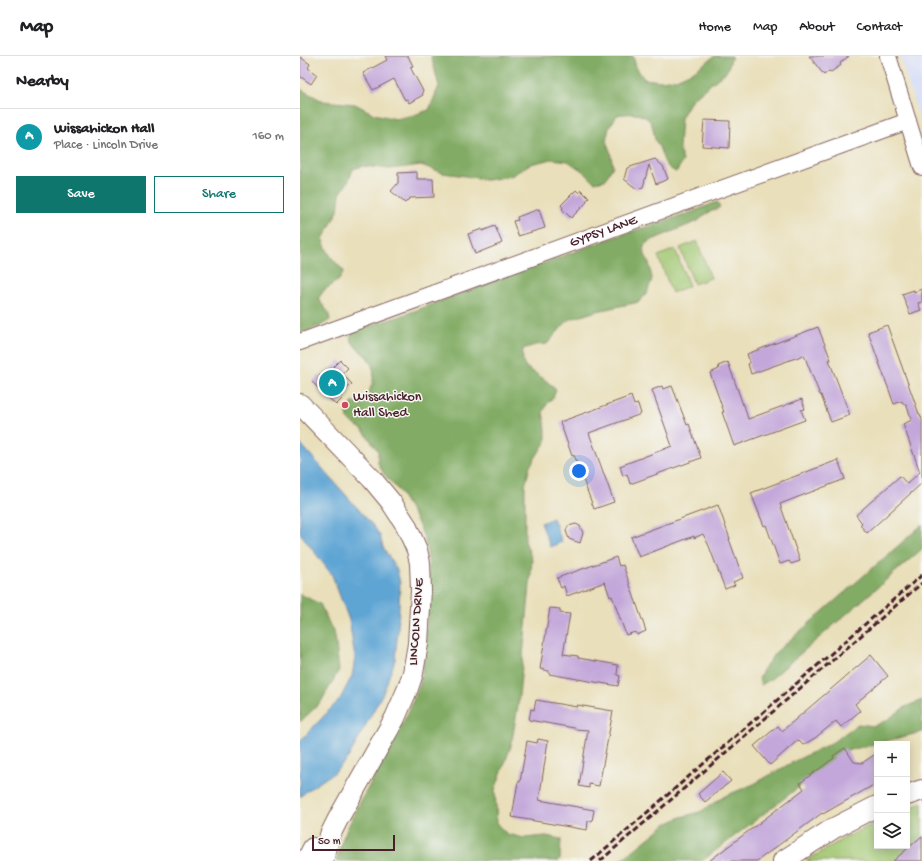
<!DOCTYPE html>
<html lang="en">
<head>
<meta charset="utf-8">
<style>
	:root { --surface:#fff; --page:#f2f2f2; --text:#202124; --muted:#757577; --line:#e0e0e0; --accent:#0f766e }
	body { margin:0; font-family:"Gochi Hand",sans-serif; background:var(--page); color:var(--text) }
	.controls { position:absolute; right:12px; bottom:12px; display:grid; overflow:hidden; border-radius:0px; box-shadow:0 2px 10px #0003 }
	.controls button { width:36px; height:36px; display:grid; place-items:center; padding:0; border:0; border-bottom:1px solid var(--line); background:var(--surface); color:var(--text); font:20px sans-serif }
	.scale { position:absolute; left:12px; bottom:10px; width:83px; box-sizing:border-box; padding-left:4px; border:2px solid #4a1f2b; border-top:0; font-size:11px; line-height:14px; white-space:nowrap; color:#4a1f2b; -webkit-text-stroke:3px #f6f6f2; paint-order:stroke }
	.you { position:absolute; left:279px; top:415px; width:14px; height:14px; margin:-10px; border:3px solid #fff; border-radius:50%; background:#1a73e8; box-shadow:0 0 0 6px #1a73e833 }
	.badge { display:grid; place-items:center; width:26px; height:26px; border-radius:50%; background:var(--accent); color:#fff; font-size:13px; font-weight:700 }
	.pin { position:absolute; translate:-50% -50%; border:2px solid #fff; box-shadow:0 1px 4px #0006 }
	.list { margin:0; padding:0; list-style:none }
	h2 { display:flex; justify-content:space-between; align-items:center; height:52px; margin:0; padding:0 16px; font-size:17px }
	h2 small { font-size:13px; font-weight:400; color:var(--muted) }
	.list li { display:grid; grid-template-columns:26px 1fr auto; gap:12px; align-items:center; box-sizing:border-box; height:56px; padding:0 16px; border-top:1px solid var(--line) }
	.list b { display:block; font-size:15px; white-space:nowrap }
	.list p { margin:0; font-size:13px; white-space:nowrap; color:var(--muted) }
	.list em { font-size:13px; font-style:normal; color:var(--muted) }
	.actions { display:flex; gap:8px; padding:12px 16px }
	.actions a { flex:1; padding:9px 0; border:1px solid var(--accent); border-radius:0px; text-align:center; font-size:14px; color:var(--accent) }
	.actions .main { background:var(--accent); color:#fff }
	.icon { flex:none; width:22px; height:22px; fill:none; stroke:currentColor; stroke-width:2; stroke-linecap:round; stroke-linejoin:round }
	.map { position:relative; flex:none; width:622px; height:805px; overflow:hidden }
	header { display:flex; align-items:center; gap:24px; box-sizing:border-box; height:56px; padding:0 20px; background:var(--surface); border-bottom:1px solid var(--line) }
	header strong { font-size:19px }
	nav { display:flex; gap:22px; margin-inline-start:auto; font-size:14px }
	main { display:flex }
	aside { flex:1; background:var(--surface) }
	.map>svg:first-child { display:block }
	.built { fill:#d1d9f9 }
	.green { fill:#a3c873; stroke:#76744f }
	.forest { fill:#82ac65; stroke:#666648 }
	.water { fill:#5ea5d4; stroke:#546280 }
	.building { fill:#c3a7da }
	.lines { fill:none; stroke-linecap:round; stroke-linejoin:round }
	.minor-casing { stroke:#82625d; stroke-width:18 }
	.major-casing { stroke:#82625d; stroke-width:22 }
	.minor { stroke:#fff; stroke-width:16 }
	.major { stroke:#fff; stroke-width:20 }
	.rail { stroke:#4a1f2b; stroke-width:3; stroke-dasharray:6 3; stroke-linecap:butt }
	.poi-dot { fill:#d1495b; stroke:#f6f6f2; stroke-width:1.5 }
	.labels { text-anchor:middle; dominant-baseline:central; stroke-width:3; stroke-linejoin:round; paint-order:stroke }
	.street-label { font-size:14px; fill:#4a1f2b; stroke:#f6f6f2 }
	.poi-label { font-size:14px; fill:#4a1f2b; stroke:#f6f6f2; text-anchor:start }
</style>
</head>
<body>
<header>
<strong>Map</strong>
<nav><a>Home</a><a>Map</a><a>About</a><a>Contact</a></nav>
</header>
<main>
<aside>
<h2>Nearby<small></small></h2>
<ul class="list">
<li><span class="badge" style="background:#0f9aa8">A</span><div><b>Wissahickon Hall</b><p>Place · Lincoln Drive</p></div><em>160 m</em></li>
</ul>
<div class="actions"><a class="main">Save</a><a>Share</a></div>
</aside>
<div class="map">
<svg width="622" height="805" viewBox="0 0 622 805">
	<rect width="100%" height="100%" fill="#f6f6f2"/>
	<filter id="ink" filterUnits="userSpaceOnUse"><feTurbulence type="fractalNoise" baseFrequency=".025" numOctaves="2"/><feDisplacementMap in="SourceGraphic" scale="8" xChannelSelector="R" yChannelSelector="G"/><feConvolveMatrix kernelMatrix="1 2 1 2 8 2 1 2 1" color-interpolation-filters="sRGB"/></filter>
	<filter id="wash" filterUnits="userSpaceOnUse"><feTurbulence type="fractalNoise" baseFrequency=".012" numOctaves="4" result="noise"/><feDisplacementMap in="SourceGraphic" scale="16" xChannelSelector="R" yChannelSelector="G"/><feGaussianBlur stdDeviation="0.9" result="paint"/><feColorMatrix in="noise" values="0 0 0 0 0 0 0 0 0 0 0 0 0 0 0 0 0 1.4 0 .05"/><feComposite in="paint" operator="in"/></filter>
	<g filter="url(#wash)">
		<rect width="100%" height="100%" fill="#e9dfba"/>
		<path class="built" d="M600,0H622V72Z"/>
		<path class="green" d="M397,185L411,222L394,228L380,192Z
			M375,193L389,230L372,237L358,200Z
			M622,747V805H506L543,783L577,766V790H607V753Z"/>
		<path class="forest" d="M131,0H333L336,11L344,23L361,25L376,23L394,15L415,0H432L427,15L392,43L381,62L379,91L383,105L376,116C363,110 364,103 359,91C358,88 356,86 355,83C353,78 354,72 351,67C345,56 328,57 317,59L309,72L306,85L310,95L313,110L305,124L294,126L284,116L268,105L252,103L230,108L211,120L187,124L166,120L143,117L121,109L90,113L63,110L53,113L48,126L40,138L38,155L23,183C27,198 33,204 44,215L39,224L24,234L18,243L29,257L30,264L20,270L0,277V33L23,45L55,48L74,58L96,63L114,59L129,54L139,30Z
			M417,146L420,151L406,158L398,165L352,184L345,188L343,194L349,207L352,223L347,237L339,246L297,255L268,264L247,288L235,289L223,293C221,313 227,311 241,321C246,324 251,329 256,334L253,342L247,348L243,356L246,373V385L230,410L225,430V485L232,504L229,540L218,650L211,690L195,734L197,768L207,778L224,782L246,780L261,783L260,803L258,805H36L43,782L54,758L107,659L120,628L126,588L129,509L125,484L116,463L99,435L84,418L78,407V395L63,374L48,364L47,356L53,346L59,347L65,345C73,327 80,314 64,298C57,293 53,289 50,281L56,274L98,261L309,183L392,156Z
			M622,469V493L471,623L461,629L459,623L463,614L475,597Z
			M0,538L20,548L35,580L39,614L21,646L0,666Z
			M622,644V676L546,695L402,805H320L366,768L381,761L400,756L425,740L454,728L493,706L533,686L558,668L574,670L587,664L605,651Z"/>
		<path class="water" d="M0,387L75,472L80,480L83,491L97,514L100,527L98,574L95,604L83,637L48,702L35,716L8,734L0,741V685L40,643L52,620L55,602L49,564L32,519L0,477Z
			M253,462L262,486L250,491L241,467Z"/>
		<g id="blocks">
			<path class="building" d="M85,0H108L113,10L110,11L123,35L122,36L123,39L109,47L107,43L105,44L94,23L73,34L63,17L87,4Z
				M509,0H549L540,7L541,9L531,16L529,15L524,19Z
				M0,1L10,8L8,12L17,19L11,28L1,21L0,22Z
				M404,64L430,65L429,92L402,90Z
				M355,103L363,110L368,123L356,128L349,109L343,131L337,133L324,123L327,112Z
				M117,116V123H133L134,141L110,142L105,147L91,135L98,127V117Z
				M276,134L279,137L281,134L289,142L286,145L287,146L271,162L262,153L263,152L261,149Z
				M239,153L245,172L218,180L213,165L218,164L217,161Z
				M195,170L202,187L175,198L168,178L182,173V175Z
				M622,233V246L618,247L621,254L610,258L602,238L614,234V236Z
				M587,269L619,358H620L622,363V427L567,477L560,469L562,467L556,459L600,420L607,428L620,416L603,368L612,364L606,348H603L602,345L594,348L568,276Z
				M518,271L531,304H529L550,359L531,366L521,339H520L504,299L451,318L448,308L450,307L447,298Z
				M40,304L48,312L42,318L52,328L40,339L43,342L36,349L12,326L19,319L22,322Z
				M428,306L443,349H444L448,363L502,343L505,353L501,354L505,364L434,390L422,356H424L410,317L419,313L418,310Z
				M362,330L363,333L372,330L387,369L389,368L401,402L330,428L327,418L323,420L320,410L372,390L352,334Z
				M331,340L334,349L338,348L341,358L289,377L314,446L294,453L274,399L272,400L260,366Z
				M538,404L545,423L480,448L500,505L491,508L489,505L480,508L466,469L464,470L451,437Z
				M418,449L430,483H429L443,522L433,526L435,529L425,533L409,490L403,478L394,482V480L339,501L331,481Z
				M276,468L280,470L283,477L280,487L269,483L266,475L268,470Z
				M316,501L319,510L323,509L346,575L337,579L335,576L326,579L312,540L310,541L305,526L267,540L264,530L261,532L257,522Z
				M250,552L260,553V557L270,558L263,598L278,600V602L318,609L317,619L320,620L318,630L249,618V615L240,613Z
				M571,599L588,620L555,648L560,655L541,671L536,665L515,682L503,689L498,684L470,709L454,690L478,670L482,675Z
				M236,644L277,651V649L313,655L299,730L289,728V732L279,730L288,674L274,673V672L229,664L231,653L234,654Z
				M238,683L248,685L239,744L294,754L292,765H288L287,774L212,761L218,726H220L227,685L237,687Z
				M545,692L554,706L562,707L577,697V727L523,758L522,757L457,805H409L504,733L500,727L534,702L533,700Z
				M423,716L431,725L405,746L398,738Z
				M622,780V805H593Z"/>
		</g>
	</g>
	<g filter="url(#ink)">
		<use href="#blocks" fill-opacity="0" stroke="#82625d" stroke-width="1"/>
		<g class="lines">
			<g class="minor-casing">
				<g id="minor">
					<path d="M588,0L622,111"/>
					<path id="s1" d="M0,286L608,65"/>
				</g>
			</g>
			<g class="major-casing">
				<path id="major" d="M0,348L72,423L91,446L106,469L117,494L120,507L121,534L118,588L113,617L108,632L95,662L38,763L30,779L23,805
					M607,739L622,734
					M6,805L13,792
					M483,805L534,772L577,750"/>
			</g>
			<use href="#minor" class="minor"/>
			<use href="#major" class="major"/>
			<path class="rail" d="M291,805L622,519
				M300,805L622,527"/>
		</g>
	</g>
	<circle class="poi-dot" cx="45" cy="349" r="4"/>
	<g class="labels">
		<g class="street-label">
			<text stroke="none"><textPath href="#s1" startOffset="323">GYPSY LANE</textPath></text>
			<text transform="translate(117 566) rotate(-86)">LINCOLN DRIVE</text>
		</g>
		<g class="poi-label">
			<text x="53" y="341">Wissahickon<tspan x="53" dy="16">Hall Shed</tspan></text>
		</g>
	</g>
</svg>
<div class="controls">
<button>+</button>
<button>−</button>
<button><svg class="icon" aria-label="layers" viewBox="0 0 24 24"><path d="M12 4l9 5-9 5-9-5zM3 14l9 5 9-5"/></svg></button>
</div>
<div class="scale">50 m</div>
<div class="you"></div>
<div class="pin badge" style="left:32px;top:327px;background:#0f9aa8">A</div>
</div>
</main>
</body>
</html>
